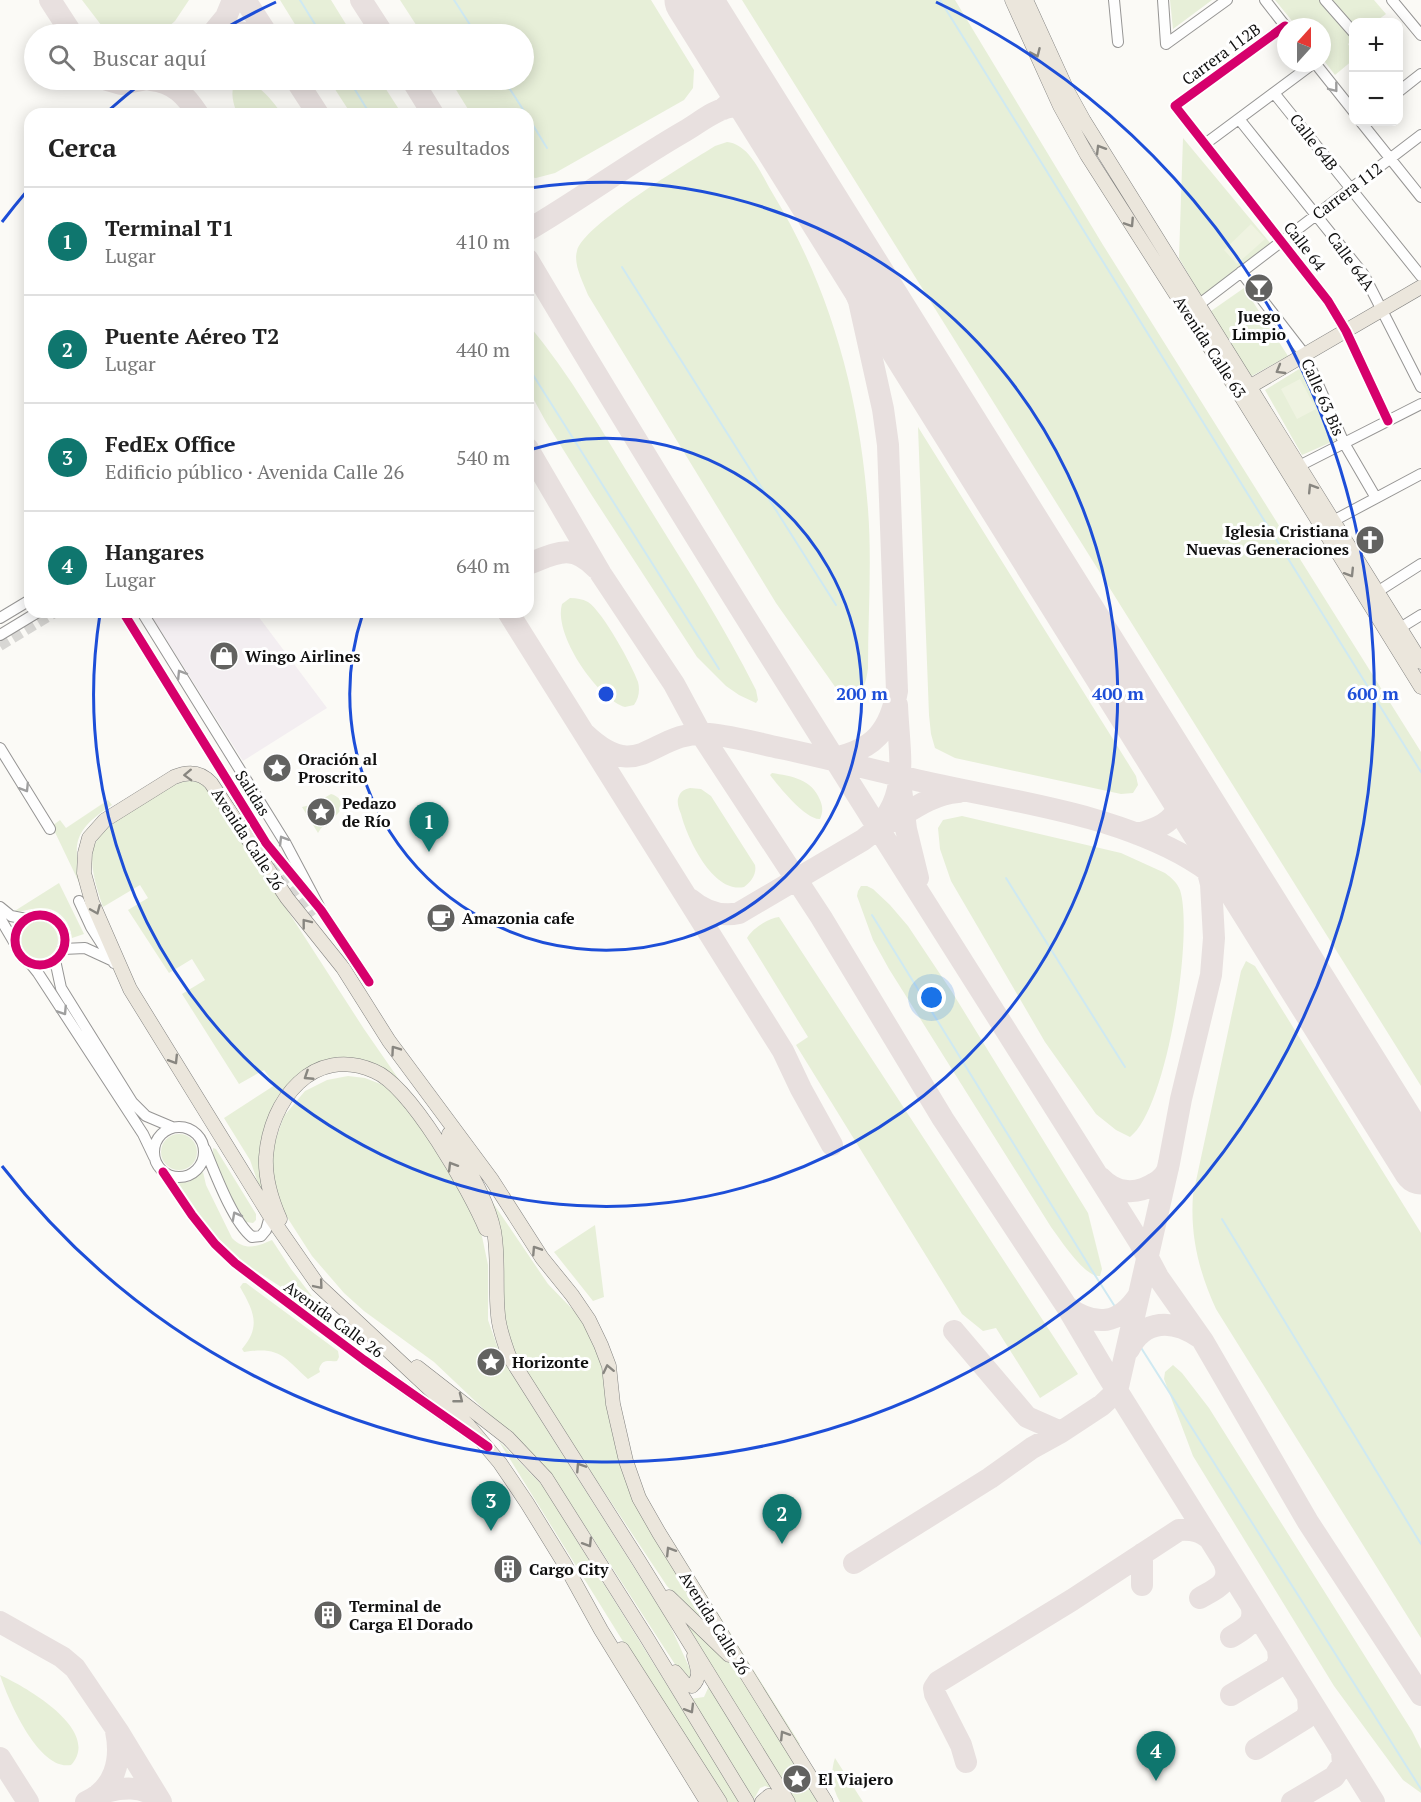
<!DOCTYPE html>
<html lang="es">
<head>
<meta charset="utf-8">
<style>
	:root { --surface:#fff; --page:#f2f2f2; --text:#222; --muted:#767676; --line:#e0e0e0; --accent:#0f766e }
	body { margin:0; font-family:"PT Serif",serif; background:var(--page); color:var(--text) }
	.controls { position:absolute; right:18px; top:18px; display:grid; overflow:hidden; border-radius:12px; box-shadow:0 3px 15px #0003 }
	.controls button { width:54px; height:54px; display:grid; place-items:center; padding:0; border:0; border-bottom:2px solid var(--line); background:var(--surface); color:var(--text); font:30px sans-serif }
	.compass { position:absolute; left:1277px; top:18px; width:54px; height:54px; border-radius:50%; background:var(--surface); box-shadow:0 3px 15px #0003; rotate:21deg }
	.you { position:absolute; left:932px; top:998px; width:21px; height:21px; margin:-15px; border:4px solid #fff; border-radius:50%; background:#1a73e8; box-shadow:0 0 0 9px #1a73e833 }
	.badge { display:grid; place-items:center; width:39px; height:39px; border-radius:50%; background:var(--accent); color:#fff; font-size:20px; font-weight:700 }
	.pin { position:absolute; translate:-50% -50px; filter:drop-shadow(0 2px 3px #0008) }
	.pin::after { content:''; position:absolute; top:32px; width:21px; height:18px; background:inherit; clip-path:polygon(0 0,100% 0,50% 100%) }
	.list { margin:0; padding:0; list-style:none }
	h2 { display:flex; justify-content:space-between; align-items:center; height:78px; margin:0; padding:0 24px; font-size:26px }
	h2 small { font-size:20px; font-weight:400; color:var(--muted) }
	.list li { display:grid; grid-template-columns:39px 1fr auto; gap:18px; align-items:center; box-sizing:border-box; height:108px; padding:0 24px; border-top:2px solid var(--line) }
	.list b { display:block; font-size:22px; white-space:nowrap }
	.list p { margin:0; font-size:20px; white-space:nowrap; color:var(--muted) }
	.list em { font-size:20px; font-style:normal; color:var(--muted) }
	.icon { flex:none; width:33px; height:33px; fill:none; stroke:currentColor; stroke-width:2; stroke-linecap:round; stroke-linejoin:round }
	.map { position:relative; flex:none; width:1421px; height:1802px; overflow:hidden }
	.search { position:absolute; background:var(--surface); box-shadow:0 3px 15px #0003; left:24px; top:24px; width:510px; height:66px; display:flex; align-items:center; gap:15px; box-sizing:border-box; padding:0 21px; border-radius:33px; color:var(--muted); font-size:22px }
	.panel { position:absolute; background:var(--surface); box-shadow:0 3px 15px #0003; left:24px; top:108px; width:510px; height:510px; border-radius:18px }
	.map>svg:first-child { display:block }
	.industrial { fill:#f3eef1 }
	.green { fill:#e7efd8 }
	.pitch { fill:#eff3e1 }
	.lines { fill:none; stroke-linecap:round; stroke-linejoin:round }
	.stream { stroke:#cfe9f2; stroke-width:2 }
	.taxiway { stroke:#e8e0df; stroke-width:22 }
	.runway { stroke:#e8e0df; stroke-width:57 }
	.minor-tunnel { stroke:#d8d7d4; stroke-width:10; stroke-dasharray:10 5; stroke-linecap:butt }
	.minor-casing { stroke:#969594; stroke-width:12 }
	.major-casing { stroke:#838381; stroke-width:15 }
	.minor { stroke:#fefefe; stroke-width:10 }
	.major { stroke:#ebe6dc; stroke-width:14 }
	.minor-bridge-casing { stroke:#969594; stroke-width:12; stroke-linecap:butt }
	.minor-bridge { stroke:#fefefe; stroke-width:10 }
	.cycleway-casing { stroke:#fff; stroke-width:13 }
	.cycleway { stroke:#d6006c; stroke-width:9 }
	.oneway { stroke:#888680 }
	.oneway2 { stroke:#9f9f9f }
	.ring { fill:none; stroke:#1d4ed8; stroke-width:3 }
	.labels { text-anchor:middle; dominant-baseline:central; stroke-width:6; stroke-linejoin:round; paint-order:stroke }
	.street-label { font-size:16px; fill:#101010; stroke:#fff }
	.poi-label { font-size:16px; font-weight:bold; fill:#101010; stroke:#fff; text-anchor:start }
	.centre { fill:#1d4ed8; stroke:#fff; stroke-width:3 }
	.ring-label { font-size:18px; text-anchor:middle; font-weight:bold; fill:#1d4ed8; stroke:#fff; stroke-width:6; stroke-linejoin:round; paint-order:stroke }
</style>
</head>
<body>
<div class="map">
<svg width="1421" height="1802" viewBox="0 0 1421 1802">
	<rect width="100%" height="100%" fill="#fbfaf6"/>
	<path class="industrial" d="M149,612H255L327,708L243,761Z"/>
	<path class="green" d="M82,0H189L175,21L160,34H108Z
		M280,0H331L352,34H301Z
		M400,0H651L694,70L693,88L684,100L555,173L536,178L528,177V114H471L450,80H524V34H422Z
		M742,0H955L1103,245L1421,752V1086Z
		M1170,0H1212L1173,29Z
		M1275,0H1374L1386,14L1375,22H1354L1353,40L1348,44L1353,52V60L1335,75L1322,58V27H1297Z
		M237,80C257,80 271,99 282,114H237C233,102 229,91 237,80Z
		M329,80H380L402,114H351Z
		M1183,138L1271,244L1201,296L1179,258Z
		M727,142C750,144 762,176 773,194C831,289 860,398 868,509C872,562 868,615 868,668C866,686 860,704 838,691L776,603L588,295C583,282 573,264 577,251C583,225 688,163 715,146Z
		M1244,288L1288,356L1250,377L1211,311Z
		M528,324C570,374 603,433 637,488C678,555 721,620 756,690L758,700L756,703L739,695L726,686L697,657L591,494L546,422L528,389Z
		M1304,366L1336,440L1302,455L1265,390Z
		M918,427L1136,776L1138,785L1133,793L1121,794L955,758L935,748L931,734L929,715Z
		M570,598C577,598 582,599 588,602C603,612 632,665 638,682C640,690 639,698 634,705L625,707C597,698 553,634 562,604Z
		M772,773C791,776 812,779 820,800C823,807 823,812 820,819C806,820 779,787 770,775Z
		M191,781L206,784L364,1029L400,1081L351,1061L282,1093L276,1101L270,1113L265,1203L250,1160L224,1118L275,1085L264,1070L239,1084L182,994L205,980L192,959L169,973L128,910L148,898L140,885L103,907C81,843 91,836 145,803C161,793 172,782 191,781Z
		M690,788L701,789L711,796L755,865C757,874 751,882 744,887C713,894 687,838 681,814C679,809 676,802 679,796C681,791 685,789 690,788Z
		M331,794C338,796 342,800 342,807C337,819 324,821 318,833L302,807L314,804Z
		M108,800L112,805C67,834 74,848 85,895L52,826L60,820L66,828Z
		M962,816L1121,853L1165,873C1172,878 1177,883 1180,890C1194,934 1167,1109 1130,1137L1116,1130L1096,1114L1045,1042L951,881L940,849L938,828L943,820Z
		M59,883L84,934L72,938C70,921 59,908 41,908C31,908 23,912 13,912Z
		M861,886H867L873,889L890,905L908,926L952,992L1088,1213L1102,1269L1100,1276C1085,1278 1060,1239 1051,1227L889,969L873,940L857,896L858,891Z
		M779,917L1078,1374L1040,1398L996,1328L983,1331L962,1314L796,1045L808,1037L747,938C752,929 768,918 779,917Z
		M20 940a19 19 0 1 1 38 0a19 19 0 1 1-38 0Z
		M1246,961L1255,966L1421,1233V1638L1216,1309C1199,1272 1190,1236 1193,1195L1241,971Z
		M348,1076L365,1078L383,1085L408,1105L479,1222L488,1265V1320L501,1357L669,1623L690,1669L691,1678L687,1680L680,1672L550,1472L434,1362L364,1311L344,1293L312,1256L285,1214L275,1189L272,1162L273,1147L284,1116L305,1091L327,1080Z
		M161 1152a18 18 0 1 1 36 0a18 18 0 1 1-36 0Z
		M213,1148L216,1149L256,1214V1220L253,1223L246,1222C235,1203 212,1169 213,1148Z
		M203,1172L206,1185L232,1238C245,1251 256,1247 272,1240L291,1269L315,1300L349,1331L244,1263L215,1235L175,1183L189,1182Z
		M491,1200L548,1284L578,1315L596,1344L605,1378L616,1449L636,1502L716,1636L667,1586L593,1475L508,1342L505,1333Z
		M595,1225L604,1297L593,1301L554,1252Z
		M243,1283H246L338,1351L339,1357L337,1361C328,1362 323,1358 319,1369L320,1372L308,1379C284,1357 280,1346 244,1352L242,1349C262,1326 253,1310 240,1287Z
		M1173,1365L1182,1373L1209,1408L1412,1731L1421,1749V1793L1403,1780L1334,1686L1193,1456L1164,1379L1165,1372Z
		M624,1432L636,1474L653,1510L800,1744L797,1747L651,1512L634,1476Z
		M498,1440L542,1485L740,1802H727L619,1635Z
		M681,1617L736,1669L821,1802H795Z
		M0,1675C24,1686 103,1730 71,1765C38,1771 8,1699 0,1675Z
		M709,1686L774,1789L765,1786L760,1788L753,1801L690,1699L704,1697Z
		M835,1758L863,1802H840C832,1788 830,1773 835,1758Z"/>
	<path class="pitch" d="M1251,224L1265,239L1237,264L1224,250Z
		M1300,379L1316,409L1297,419L1281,389Z"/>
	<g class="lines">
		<path class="stream" d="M300,0L321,34
			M454,0L476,34
			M940,0L1421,772
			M349,80L370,114
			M504,80L526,114
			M528,117L547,148
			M622,267L836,605
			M528,367L719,669
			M1006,878L1125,1067
			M872,915L1093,1272L1421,1789
			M1222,1219L1421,1544"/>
		<path class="taxiway" d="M50,0L72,34
			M245,0L267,34
			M361,0L383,34
			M212,34L226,17L233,0
			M216,34L233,31L250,34
			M107,80L121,84L142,80
			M151,80C174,82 186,96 198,114
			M296,80L318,114
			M412,80L433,114
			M723,109C736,98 741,86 736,69
			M804,177L842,259L859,301L883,409L888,445L897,691C890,731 874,749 834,758
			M528,230C581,199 631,162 685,131C699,123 714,110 730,107C743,104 759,111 768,120
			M528,260C725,592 935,916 1140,1243L1158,1277L1203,1341L1308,1522L1421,1695
			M528,449L601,574L674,684L701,734L821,917L943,1119L1067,1307L1106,1373L1374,1802
			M528,564C555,554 571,542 596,568
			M508,612L783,1051L801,1089L832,1145
			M585,734C641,787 652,729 709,734C732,736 757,743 780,748C824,757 868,769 912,779C1004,801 1108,811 1190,859C1228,881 1257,917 1286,949
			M901,789L906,829L918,878
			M893,821C913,809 933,794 958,792
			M1137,834C1154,830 1175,823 1179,803C1180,796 1180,790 1182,783
			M690,899C704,911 721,917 739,913L863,840C913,803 899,759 897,705
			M1101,1178C1116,1194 1137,1195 1155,1183C1162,1179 1166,1175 1168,1168
			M1067,1307C1096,1327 1119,1325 1139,1295
			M954,1331L1027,1417L1061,1432
			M1129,1349C1144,1319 1173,1319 1199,1337
			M854,1563L990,1478L1032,1448L1061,1432L1102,1405L1117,1391L1169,1163L1181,1099L1211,975L1214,938L1211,884L1188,793
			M1142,1585V1554
			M1200,1598C1213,1590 1232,1584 1225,1565
			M0,1622L62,1657L75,1668L119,1733L161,1802
			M1231,1637C1242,1630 1255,1625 1252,1609
			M1231,1695L1276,1668L1279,1659L1278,1649
			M1256,1749L1306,1718L1309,1710L1308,1697
			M0,1758L28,1802
			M966,1762L961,1745L935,1694L934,1688L938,1682L1072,1600L1179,1530C1193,1529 1200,1531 1210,1539
			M99,1794C117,1788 146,1783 160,1802
			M86,1802C115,1789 122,1760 116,1731
			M1292,1802L1334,1777L1343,1764L1342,1752"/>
		<path class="runway" d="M693,0L1421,1166"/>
		<path class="minor-tunnel" d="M0,646L56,612
			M257,838L313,916"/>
		<g class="minor-casing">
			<path id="minor" d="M1114,0L1118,42
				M1163,0L1166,44
				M1265,0L1286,27
				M1325,0L1354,33
				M1392,0L1421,35
				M1285,26L1175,106L1328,301L1346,331L1388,421
				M1166,44L1227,0
				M1315,63L1354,112
				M1398,92L1421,74
				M1274,93L1421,276
				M1239,119L1364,275L1421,387
				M1361,122L1421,197
				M1205,144L1314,63
				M1241,272L1305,355L1344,443L1376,498
				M1193,309L1421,135
				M1299,466L1421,404
				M1333,521L1421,474
				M1377,592L1421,564
				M142,612L286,844L321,910L369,982
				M0,618L30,600
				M1400,628L1421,615
				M0,635L38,612
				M0,748L50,829
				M79,901L91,927L114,963
				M0,907L11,916L26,919
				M15 940a25 25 0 1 1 50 0a25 25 0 1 1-50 0Z
				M0,918L14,942
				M63,949L85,948L111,960
				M55,960L61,988L132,1102L146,1116L172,1127
				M30,963L38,973L143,1134L154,1157
				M154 1152a25 25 0 1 1 50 0a25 25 0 1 1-50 0Z
				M205,1149C215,1173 233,1222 252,1237L261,1236L266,1230L270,1216
				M163,1172L192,1215L215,1244L235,1263L364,1360L475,1438"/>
		</g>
		<g class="major-casing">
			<path id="major" d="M1012,0L1060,106L1087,155L1239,393L1421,687
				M1026,0L1068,92L1084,121L1421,662
				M1244,390L1421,287
				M449,1134C465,1165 487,1197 494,1231C499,1259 495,1288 498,1315C499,1329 504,1342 509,1356L639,1561L788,1802
				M280,1219C272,1201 265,1177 266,1157C270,1100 313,1045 374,1071C411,1086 470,1191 486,1229
				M417,1367L508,1438L546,1478L647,1638L747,1802
				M669,1597L729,1655
				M622,1649L720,1802
				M675,1672L685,1684L692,1686C702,1677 697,1667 694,1656
				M707,1802L601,1630L564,1563L527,1503L500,1463L468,1425L318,1285L270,1216L130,989L92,902L84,873L85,853L89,838L105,820L174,777C188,771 201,772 211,783L287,898L343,968L389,1041L492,1180L542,1258L572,1295L589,1320L601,1345L609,1366L613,1404L626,1461L639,1498L659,1533L826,1802
				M762,1802L769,1796L778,1802"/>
		</g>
		<use href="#minor" class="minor"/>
		<use href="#major" class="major"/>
		<g class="minor-bridge-casing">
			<path id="minor-bridge" d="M123,612L266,843L321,910"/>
		</g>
		<use href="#minor-bridge" class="minor-bridge"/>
		<g class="cycleway-casing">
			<path id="cycleway" d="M1285,26L1175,106L1328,301L1346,331L1388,421
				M123,612L266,843L321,910L369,982
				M15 940a25 25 0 1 1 50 0a25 25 0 1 1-50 0Z
				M163,1172L192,1215L215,1244L235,1263L364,1360L488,1447"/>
		</g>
		<use href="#cycleway" class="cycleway"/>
	</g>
	<defs><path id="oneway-chevron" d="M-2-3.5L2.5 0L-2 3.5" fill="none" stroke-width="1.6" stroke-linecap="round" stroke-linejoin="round" transform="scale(1.5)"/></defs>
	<g class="oneway">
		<use href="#oneway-chevron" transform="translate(1036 53) rotate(66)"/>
		<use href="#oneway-chevron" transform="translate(1100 149) rotate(-121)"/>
		<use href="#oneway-chevron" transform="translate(1130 223) rotate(57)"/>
		<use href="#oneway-chevron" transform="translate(1280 370) rotate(150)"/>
		<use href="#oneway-chevron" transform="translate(1312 488) rotate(-122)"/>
		<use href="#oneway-chevron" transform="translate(1350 573) rotate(58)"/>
		<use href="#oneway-chevron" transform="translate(188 775) rotate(178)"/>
		<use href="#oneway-chevron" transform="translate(96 910) rotate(67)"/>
		<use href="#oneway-chevron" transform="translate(306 923) rotate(-128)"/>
		<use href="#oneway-chevron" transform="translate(395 1050) rotate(-125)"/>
		<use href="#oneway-chevron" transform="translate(174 1060) rotate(58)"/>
		<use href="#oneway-chevron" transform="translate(308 1076) rotate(147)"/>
		<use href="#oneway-chevron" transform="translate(452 1166) rotate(-121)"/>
		<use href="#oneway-chevron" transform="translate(536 1250) rotate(-123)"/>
		<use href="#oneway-chevron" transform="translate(319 1285) rotate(50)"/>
		<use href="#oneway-chevron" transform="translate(608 1369) rotate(-102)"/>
		<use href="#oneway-chevron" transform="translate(459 1399) rotate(38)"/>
		<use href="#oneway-chevron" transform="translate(580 1467) rotate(-123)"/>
		<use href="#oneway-chevron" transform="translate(588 1543) rotate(58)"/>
		<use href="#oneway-chevron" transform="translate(670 1551) rotate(-122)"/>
		<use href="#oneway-chevron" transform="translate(690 1709) rotate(59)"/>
		<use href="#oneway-chevron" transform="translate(784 1735) rotate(-122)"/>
	</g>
	<g class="oneway2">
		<use href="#oneway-chevron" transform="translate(1334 88) rotate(52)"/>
		<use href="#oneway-chevron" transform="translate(181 674) rotate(-122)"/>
		<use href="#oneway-chevron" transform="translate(25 788) rotate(58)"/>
		<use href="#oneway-chevron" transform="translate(283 840) rotate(-121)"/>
		<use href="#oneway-chevron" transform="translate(63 1011) rotate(57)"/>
		<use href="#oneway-chevron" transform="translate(236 1216) rotate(-118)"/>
	</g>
	<g class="ring">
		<path d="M529 450A256 256 0 1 1 363 613"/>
		<path d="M530 188A512 512 0 1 1 100 614"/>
		<path d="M2 222A767 767 0 0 1 27 191M108 111A767 767 0 0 1 144 81M217 33A767 767 0 0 1 276 2M936 2A767 767 0 1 1 2 1166"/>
	</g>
	<defs>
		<g id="bar-disc" transform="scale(1.5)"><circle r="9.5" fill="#626260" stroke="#fff"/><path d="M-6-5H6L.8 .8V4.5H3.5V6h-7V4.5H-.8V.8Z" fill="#fff"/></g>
		<g id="church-disc" transform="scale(1.5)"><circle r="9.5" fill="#626260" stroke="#fff"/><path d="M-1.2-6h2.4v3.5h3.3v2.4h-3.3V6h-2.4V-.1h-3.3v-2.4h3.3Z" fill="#fff"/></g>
		<g id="shop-disc" transform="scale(1.5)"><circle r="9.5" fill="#626260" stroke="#fff"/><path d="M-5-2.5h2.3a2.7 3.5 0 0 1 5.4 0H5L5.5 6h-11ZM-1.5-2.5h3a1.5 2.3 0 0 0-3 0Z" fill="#fff"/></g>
		<g id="sight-disc" transform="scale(1.5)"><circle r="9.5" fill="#626260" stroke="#fff"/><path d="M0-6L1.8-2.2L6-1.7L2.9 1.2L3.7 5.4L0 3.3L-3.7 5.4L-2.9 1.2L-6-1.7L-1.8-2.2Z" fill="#fff"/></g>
		<g id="cafe-disc" transform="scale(1.5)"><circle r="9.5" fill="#626260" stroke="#fff"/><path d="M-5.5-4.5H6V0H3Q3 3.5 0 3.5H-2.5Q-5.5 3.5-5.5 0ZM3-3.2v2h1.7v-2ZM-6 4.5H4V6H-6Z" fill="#fff"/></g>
		<g id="building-disc" transform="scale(1.5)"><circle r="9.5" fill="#626260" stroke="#fff"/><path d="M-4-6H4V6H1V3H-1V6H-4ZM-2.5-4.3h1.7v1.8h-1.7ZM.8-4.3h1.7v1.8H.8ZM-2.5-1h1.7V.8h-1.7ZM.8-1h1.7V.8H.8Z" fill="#fff"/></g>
	</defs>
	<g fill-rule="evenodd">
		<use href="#bar-disc" x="1259" y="288"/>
		<use href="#church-disc" x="1370" y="540"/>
		<use href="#shop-disc" x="224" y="656"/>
		<use href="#sight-disc" x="277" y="768"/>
		<use href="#sight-disc" x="321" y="812"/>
		<use href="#cafe-disc" x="441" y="918"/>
		<use href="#sight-disc" x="491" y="1362"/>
		<use href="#building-disc" x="508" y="1569"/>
		<use href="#building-disc" x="328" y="1615"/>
		<use href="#sight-disc" x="797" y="1779"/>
	</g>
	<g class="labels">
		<g class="street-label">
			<text transform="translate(1221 54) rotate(-36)">Carrera 112B</text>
			<text transform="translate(1314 142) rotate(52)">Calle 64B</text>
			<text transform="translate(1347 191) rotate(-37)">Carrera 112</text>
			<text transform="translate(1305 246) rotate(52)">Calle 64</text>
			<text transform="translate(1351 261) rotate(54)">Calle 64A</text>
			<text transform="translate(1210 347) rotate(57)">Avenida Calle 63</text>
			<text transform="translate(1323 397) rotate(66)">Calle 63 Bis</text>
			<text transform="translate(253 793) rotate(58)">Salidas</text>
			<text transform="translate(248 839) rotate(57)">Avenida Calle 26</text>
			<text transform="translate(334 1319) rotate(36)">Avenida Calle 26</text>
			<text transform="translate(715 1623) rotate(58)">Avenida Calle 26</text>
		</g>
		<g class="poi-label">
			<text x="1259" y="316" text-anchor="middle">Juego<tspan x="1259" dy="18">Limpio</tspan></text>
			<text x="1349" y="531" text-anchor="end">Iglesia Cristiana<tspan x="1349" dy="18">Nuevas Generaciones</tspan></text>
			<text x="245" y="656">Wingo Airlines</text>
			<text x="298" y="759">Oración al<tspan x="298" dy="18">Proscrito</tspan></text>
			<text x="342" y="803">Pedazo<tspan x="342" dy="18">de Río</tspan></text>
			<text x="462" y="918">Amazonia cafe</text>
			<text x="512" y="1362">Horizonte</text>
			<text x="529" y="1569">Cargo City</text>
			<text x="349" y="1606">Terminal de<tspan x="349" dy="18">Carga El Dorado</tspan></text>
			<text x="818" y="1779">El Viajero</text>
		</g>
	</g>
	<circle cx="606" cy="694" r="9" class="centre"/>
	<g class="ring-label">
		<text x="862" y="700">200 m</text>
		<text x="1118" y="700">400 m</text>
		<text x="1373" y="700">600 m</text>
	</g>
</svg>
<div class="controls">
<button>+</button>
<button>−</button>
</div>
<svg class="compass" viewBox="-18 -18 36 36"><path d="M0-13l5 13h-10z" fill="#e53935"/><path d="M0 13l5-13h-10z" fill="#767676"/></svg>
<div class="you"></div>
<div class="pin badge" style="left:429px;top:852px">1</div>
<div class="pin badge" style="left:782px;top:1544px">2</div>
<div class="pin badge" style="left:491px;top:1531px">3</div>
<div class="pin badge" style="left:1156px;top:1781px">4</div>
<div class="search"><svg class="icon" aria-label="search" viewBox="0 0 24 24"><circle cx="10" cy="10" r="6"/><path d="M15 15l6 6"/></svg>Buscar aquí</div>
<section class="panel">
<h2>Cerca<small>4 resultados</small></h2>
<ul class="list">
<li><span class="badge">1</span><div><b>Terminal T1</b><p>Lugar</p></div><em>410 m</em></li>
<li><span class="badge">2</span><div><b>Puente Aéreo T2</b><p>Lugar</p></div><em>440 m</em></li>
<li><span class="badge">3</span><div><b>FedEx Office</b><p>Edificio público · Avenida Calle 26</p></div><em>540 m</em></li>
<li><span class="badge">4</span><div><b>Hangares</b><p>Lugar</p></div><em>640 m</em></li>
</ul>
</section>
</div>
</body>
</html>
